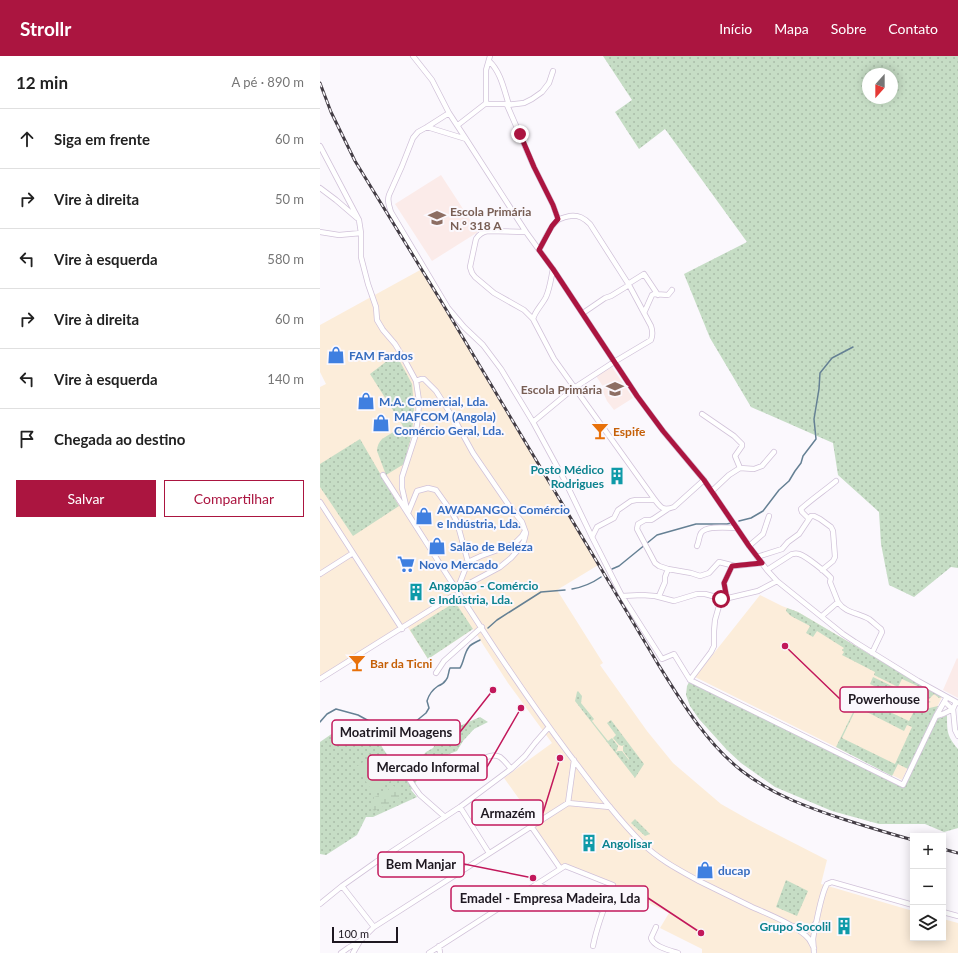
<!DOCTYPE html>
<html lang="pt">
<head>
<meta charset="utf-8">
<style>
	:root { --surface:#fff; --page:#f6f6f6; --text:#222; --muted:#767676; --line:#e0e0e0; --accent:#ab1540 }
	body { margin:0; font-family:Lato,sans-serif; background:var(--page); color:var(--text) }
	.controls { position:absolute; right:12px; bottom:12px; display:grid; overflow:hidden; border-radius:0px; box-shadow:0 2px 10px #0003 }
	.controls button { width:36px; height:36px; display:grid; place-items:center; padding:0; border:0; border-bottom:1px solid var(--line); background:var(--surface); color:var(--text); font:20px sans-serif }
	.compass { position:absolute; left:542px; top:12px; width:36px; height:36px; border-radius:50%; background:var(--surface); box-shadow:0 2px 10px #0003; rotate:201deg }
	.scale { position:absolute; left:12px; bottom:10px; width:66px; box-sizing:border-box; padding-left:4px; border:2px solid #1e1821; border-top:0; font-size:11px; line-height:14px; white-space:nowrap; color:#1e1821; -webkit-text-stroke:3px #fbf8fd; paint-order:stroke }
	.stop { position:absolute; width:12px; height:12px; margin:-9px; border:3px solid #ab1540; border-radius:50%; background:#fff }
	.stop.end { background:#ab1540; border-color:#fff; box-shadow:0 1px 4px #0008 }
	.list { margin:0; padding:0; list-style:none }
	h2 { display:flex; justify-content:space-between; align-items:center; height:52px; margin:0; padding:0 16px; font-size:17px }
	h2 small { font-size:13px; font-weight:400; color:var(--muted) }
	.list li { display:grid; grid-template-columns:26px 1fr auto; gap:12px; align-items:center; box-sizing:border-box; height:60px; padding:0 16px; border-top:1px solid var(--line) }
	.list b { display:block; font-size:15px; white-space:nowrap }
	.list em { font-size:13px; font-style:normal; color:var(--muted) }
	.actions { display:flex; gap:8px; padding:12px 16px }
	.actions a { flex:1; padding:9px 0; border:1px solid var(--accent); border-radius:0px; text-align:center; font-size:14px; color:var(--accent) }
	.actions .main { background:var(--accent); color:#fff }
	.icon { flex:none; width:22px; height:22px; fill:none; stroke:currentColor; stroke-width:2; stroke-linecap:round; stroke-linejoin:round }
	.map { position:relative; flex:none; width:638px; height:897px; overflow:hidden }
	header { display:flex; align-items:center; gap:24px; box-sizing:border-box; height:56px; padding:0 20px; background:var(--accent); color:#fff }
	header strong { font-size:19px }
	nav { display:flex; gap:22px; margin-inline-start:auto; font-size:14px }
	main { display:flex }
	aside { flex:1; background:var(--surface) }
	.map>svg:first-child { display:block }
	.industrial { fill:#fcedda }
	.education { fill:#fbebe9 }
	.grass { fill:url(#grass-dots); fill-rule:evenodd }
	.wetland { fill:url(#wetland-marsh) }
	.park { fill:#c6ddc5 }
	.lines { fill:none; stroke-linecap:round; stroke-linejoin:round }
	.stream { stroke:#658094; stroke-width:1.5 }
	.minor-casing { stroke:#d1c2d9; stroke-width:6 }
	.minor { stroke:#fff; stroke-width:4.5 }
	.rail-casing { stroke:#433d45; stroke-width:3 }
	.rail { stroke:#fbf8fd; stroke-width:1.5; stroke-dasharray:4.5; stroke-linecap:butt }
	.route { stroke:#ab1540; stroke-width:5 }
	.labels { text-anchor:middle; dominant-baseline:central; stroke-width:4; stroke-linejoin:round; paint-order:stroke }
	.education-label { font-size:12px; font-weight:bold; fill:#785e54; stroke:#fbf8fd; text-anchor:start }
	.shop-label { font-size:12px; font-weight:bold; fill:#366cbe; stroke:#fbf8fd; text-anchor:start }
	.food-label { font-size:12px; font-weight:bold; fill:#c56008; stroke:#fbf8fd; text-anchor:start }
	.culture-label { font-size:12px; font-weight:bold; fill:#0d838f; stroke:#fbf8fd; text-anchor:end }
	.leader { fill:none; stroke:#c2185b; stroke-width:1.5 }
	.callout-dot { fill:#c2185b; stroke:#fbf8fd; stroke-width:1.5 }
	.callout { fill:#fbf8fd; stroke:#c2185b; stroke-width:1.5 }
	.callout-label { font-size:13px; text-anchor:middle; font-weight:bold; fill:#1e1821 }
</style>
</head>
<body>
<header>
<strong>Strollr</strong>
<nav><a>Início</a><a>Mapa</a><a>Sobre</a><a>Contato</a></nav>
</header>
<main>
<aside>
<h2>12 min<small>A pé · 890 m</small></h2>
<ul class="list">
<li><svg class="icon" aria-label="ahead" viewBox="0 0 24 24"><path d="M12 20V5M6 11l6-6 6 6"/></svg><div><b>Siga em frente</b></div><em>60 m</em></li>
<li><svg class="icon" aria-label="right" viewBox="0 0 24 24"><path d="M7 20v-9h11M14 6l5 5-5 5"/></svg><div><b>Vire à direita</b></div><em>50 m</em></li>
<li><svg class="icon" aria-label="left" viewBox="0 0 24 24"><path d="M17 20v-9H6M10 6l-5 5 5 5"/></svg><div><b>Vire à esquerda</b></div><em>580 m</em></li>
<li><svg class="icon" aria-label="right" viewBox="0 0 24 24"><path d="M7 20v-9h11M14 6l5 5-5 5"/></svg><div><b>Vire à direita</b></div><em>60 m</em></li>
<li><svg class="icon" aria-label="left" viewBox="0 0 24 24"><path d="M17 20v-9H6M10 6l-5 5 5 5"/></svg><div><b>Vire à esquerda</b></div><em>140 m</em></li>
<li><svg class="icon" aria-label="arrive" viewBox="0 0 24 24"><path d="M6 21V4h12l-3 4 3 4H6"/></svg><div><b>Chegada ao destino</b></div></li>
</ul>
<div class="actions"><a class="main">Salvar</a><a>Compartilhar</a></div>
</aside>
<div class="map">
<svg width="638" height="897" viewBox="0 0 638 897">
	<defs>
		<pattern id="grass-dots" width="8" height="8" patternUnits="userSpaceOnUse"><rect width="8" height="8" fill="#c6ddc5"/><path d="M2 2h.1M6 6h.1" fill="none" stroke="#aabda9" stroke-width="1.8" stroke-linecap="round"/></pattern>
		<pattern id="wetland-marsh" width="20" height="14" patternUnits="userSpaceOnUse"><rect width="20" height="14" fill="#c6ddc5"/><path d="M1 5h8M5 5V1M11 12h8M15 12V8" fill="none" stroke="#aabda9"/></pattern>
	</defs>
	<rect width="100%" height="100%" fill="#fbf8fd"/>
	<path class="industrial" d="M102,213L280,508L237,534L283,607L280,609L327,675L353,707L401,748L431,765L507,804L501,828L593,855V882H623V863L638,867V897H382V893L340,872L349,857L293,829L245,810L240,812L207,764L212,761L184,722L232,687L188,627L153,573L108,603L87,570L0,623V331L6,328L0,316V269Z
		M440,539L462,550L478,556L622,641L582,724L375,621Z"/>
	<path class="education" d="M121,119L158,176L112,205L75,148Z
		M292,311L313,342L294,354L287,345L282,334L284,332L276,320Z
		M637,602L638,603V642L623,634Z"/>
	<path class="grass" d="M283,0H638V512L631,511L594,541L569,529L561,488L559,456L518,419L513,387L431,351L390,282L364,218L427,186L345,73L319,93L295,56L312,44ZM548,18H572V42H548Z
		M76,298L92,328L94,352L93,366L91,381L84,408L66,419L57,395C57,390 59,386 62,383L83,370L50,318Z
		M40,383L79,450L33,480L0,431V408Z
		M134,547H136L137,549L153,573L108,603L90,574Z
		M467,552L478,556L622,641L619,642L614,638L609,643L604,641L606,636V634L582,623L578,631L554,619L555,616L522,599L524,596L522,594L524,592L497,575L493,581L486,577L490,570L471,560L466,555Z
		M553,621L576,632L573,639L550,628Z
		M370,624L583,729L616,660L621,662L627,659C627,676 627,680 638,693V772L624,776L605,768H559L512,755L455,731L421,707L407,694L379,663L370,650L366,639L367,630Z
		M258,635L262,640L261,647L274,663L272,665L288,685L292,682L298,690L297,694L296,695V696L298,695H302L309,704V703L303,695V691L304,689L302,690L299,689L293,682L296,679L287,667L291,664L324,708L315,722L255,645L257,636Z
		M578,638L598,647L601,646L603,642L611,646C595,651 592,648 577,642L579,639Z
		M540,642L589,665L594,655L601,654L618,650L588,713L578,708L572,720L516,691ZM537,651L584,675L587,669L592,671L575,708L522,682Z
		M160,661L168,666L154,673L143,685L137,695L129,698L121,705L114,703L99,721L91,734L97,741L53,761H46L37,779L6,799L0,798V686L23,670L60,686L62,691L78,715L88,712L98,705L106,696L113,692L116,687L128,675Z
		M315,763L330,778L325,780L311,767Z
		M466,824L488,835L477,860L456,851Z"/>
	<path class="wetland" d="M72,729L80,734L81,740L80,742L54,755L51,751L53,747L54,741L65,737Z"/>
	<path class="park" d="M55,698L72,724L53,736L36,711Z"/>
	<g class="lines">
		<path class="stream" d="M419,465L431,462L443,455L459,434L469,425L475,415L481,407L483,400L496,383L494,363L499,333L500,317L512,302L533,291
			M292,513L299,510L337,479L376,468H407L411,467
			M252,533C264,531 271,528 281,521
			M168,572L177,564L221,536L245,534
			M0,666L7,658L16,653L38,659L49,665L65,670H85L95,666L106,657L109,652L107,645C109,638 112,634 118,630C121,629 124,627 126,624C129,621 128,616 130,612H140C144,606 144,597 149,591C151,588 156,586 160,584"/>
		<g class="minor-casing">
			<path id="minor" d="M93,0L112,24L129,57L146,83L206,176L233,213L317,340L343,375L384,424L429,490L447,514L457,525L523,578L535,586L598,625L638,647
				M169,5C181,16 184,34 189,49
				M166,48V14L170,0
				M187,49L204,47L212,43L222,36L229,27L233,15
				M129,57L107,71L98,76L93,82L82,110L69,139C67,145 69,150 71,156L128,252L144,271L163,289L181,313L213,366L245,425L272,481L302,540L342,603L354,598L370,624L583,729L616,660L627,641
				M138,69L165,48H185L187,49L214,111L233,149L238,163
				M107,71L146,83
				M0,90L39,164L41,177V201L48,228L56,251L57,264L63,274L75,288L83,301L96,325L99,345L98,362L95,381L82,421V432L87,454
				M0,132L16,144L37,162
				M0,176L19,179L41,177
				M206,176L168,175C162,176 159,178 156,183L150,211L152,217L155,221L174,237L204,254L213,263L234,303L335,444C341,452 343,455 354,451L384,424
				M308,228L324,218L338,239
				M263,257L285,242L291,240L309,229
				M324,257L332,239L334,238L348,239L352,234
				M213,263C215,255 222,249 226,241C230,232 231,222 233,213
				M96,325L101,323H104L116,335L137,368L153,397L190,451L202,466L206,477L204,485L199,493L191,502L180,511L137,534
				M382,358L414,380L422,388V390L415,400L420,412
				M213,366L254,332L294,306L331,284C333,279 333,276 331,270L309,229L270,168C264,162 259,159 250,160C246,161 241,162 238,164C230,169 224,186 219,194
				M63,419C124,513 182,609 249,698C272,728 295,760 322,787C338,803 359,814 379,825C397,834 414,842 432,851C448,858 478,870 489,883C491,886 492,889 494,892
				M392,435L409,419L420,412L434,413L442,410L454,396
				M0,446L82,573
				M348,453L333,463L331,464H325L318,468L317,473L335,507L339,510L348,513
				M88,457L97,435L108,432L116,434L131,455L137,466L148,506L161,500L194,488L202,480L205,475
				M489,463L482,456L481,453C492,443 504,435 516,425
				M272,481L277,471L294,462L298,454L311,445L316,444H335
				M377,490C379,486 379,480 381,477C386,469 409,472 417,472
				M429,490L443,478L449,460
				M437,501L462,493L468,486L479,478L491,460H494L500,463L511,471L513,475L515,501L513,505L502,514
				M447,514L472,498C475,498 475,497 479,498C486,500 506,516 511,522L510,526L518,546
				M0,518L33,497
				M137,534L148,506
				M302,540L322,539L335,540L354,545L377,538H385L404,543L438,535L457,525
				M339,540L345,526V521L348,513L371,517L380,520L389,517L399,506L415,510L442,507
				M407,543L404,527L412,510
				M502,560L518,546C525,557 539,557 549,563C553,566 557,570 561,573L562,576L552,597
				M116,617L124,605L162,571
				M0,623L131,541C136,540 138,541 142,543
				M370,624L391,596L394,590V575L395,564L401,543
				M636,646L633,653L635,674L638,680
				M616,660L623,658L633,653L629,650L625,646
				M140,710L145,709L153,710C160,705 170,696 180,701C184,704 188,709 191,713
				M83,714L95,732L100,739L125,761
				M248,747L254,704
				M140,751L169,797
				M211,770L240,812
				M216,828L283,855
				M22,830L54,871
				M0,848L22,830L56,806L140,751L191,713L205,700L215,687L229,671
				M623,856L638,860
				M475,870L487,874L493,871L495,868
				M336,871L331,882C334,891 349,894 358,897
				M119,890L120,897
				M21,897L28,892L40,885
				M33,897L40,885L54,871L248,747L290,751
				M109,897L245,810L293,829C285,849 277,869 273,890
				M494,897L493,883L494,877C497,864 501,838 507,828L512,826L593,849"/>
		</g>
		<use href="#minor" class="minor"/>
		<g class="rail-casing">
			<path id="rail" d="M0,27L11,56L35,105L121,245L338,608C361,645 387,688 422,715C453,739 489,752 526,764C548,771 571,778 593,784
				M623,793L638,797"/>
		</g>
		<use href="#rail" class="rail"/>
	</g>
	<g class="lines">
		<path class="route" d="M200,78L214,111L233,149L238,163L232,170L219,194L233,213L317,340L343,375L384,424L429,490L442,507L412,510L404,527L407,543H401"/>
	</g>
	<defs>
		<g id="school-bare" transform="scale(1.38)"><path d="M0-5L7-2L0 1L-7-2ZM-4 1L0 2.5L4 1V4Q0 6-4 4Z" fill="#8d6e63" stroke="#fbf8fd" stroke-width="2.5" paint-order="stroke"/></g>
		<g id="shop-bare" transform="scale(1.38)"><path d="M-5-2.5h2.3a2.7 3.5 0 0 1 5.4 0H5L5.5 6h-11ZM-1.5-2.5h3a1.5 2.3 0 0 0-3 0Z" fill="#3f7fe0" stroke="#fbf8fd" stroke-width="2.5" paint-order="stroke"/></g>
		<g id="bar-bare" transform="scale(1.38)"><path d="M-6-5H6L.8 .8V4.5H3.5V6h-7V4.5H-.8V.8Z" fill="#e8710a" stroke="#fbf8fd" stroke-width="2.5" paint-order="stroke"/></g>
		<g id="building-bare" transform="scale(1.38)"><path d="M-4-6H4V6H1V3H-1V6H-4ZM-2.5-4.3h1.7v1.8h-1.7ZM.8-4.3h1.7v1.8H.8ZM-2.5-1h1.7V.8h-1.7ZM.8-1h1.7V.8H.8Z" fill="#0f9aa8" stroke="#fbf8fd" stroke-width="2.5" paint-order="stroke"/></g>
		<g id="supermarket-bare" transform="scale(1.38)"><path d="M-6-5.5h2.5l.6 2H6L4.5 2H-2.5L-4.4-4H-6ZM-1.5 3.2a1.3 1.3 0 1 0 .1 0ZM3 3.2a1.3 1.3 0 1 0 .1 0Z" fill="#3f7fe0" stroke="#fbf8fd" stroke-width="2.5" paint-order="stroke"/></g>
	</defs>
	<g fill-rule="evenodd">
		<use href="#school-bare" x="117" y="162"/>
		<use href="#shop-bare" x="16" y="299"/>
		<use href="#school-bare" x="295" y="333"/>
		<use href="#shop-bare" x="46" y="345"/>
		<use href="#shop-bare" x="61" y="367"/>
		<use href="#bar-bare" x="280" y="375"/>
		<use href="#building-bare" x="297" y="420"/>
		<use href="#shop-bare" x="104" y="460"/>
		<use href="#shop-bare" x="117" y="490"/>
		<use href="#supermarket-bare" x="86" y="508"/>
		<use href="#building-bare" x="96" y="536"/>
		<use href="#bar-bare" x="37" y="607"/>
		<use href="#building-bare" x="269" y="787"/>
		<use href="#shop-bare" x="385" y="814"/>
		<use href="#building-bare" x="524" y="870"/>
	</g>
	<g class="labels">
		<g class="education-label">
			<text x="130" y="155">Escola Primária<tspan x="130" dy="14">N.º 318 A</tspan></text>
			<text x="282" y="333" text-anchor="end">Escola Primária</text>
		</g>
		<g class="shop-label">
			<text x="29" y="299">FAM Fardos</text>
			<text x="59" y="345">M.A. Comercial, Lda.</text>
			<text x="74" y="360">MAFCOM (Angola)<tspan x="74" dy="14">Comércio Geral, Lda.</tspan></text>
			<text x="117" y="453">AWADANGOL Comércio<tspan x="117" dy="14">e Indústria, Lda.</tspan></text>
			<text x="130" y="490">Salão de Beleza</text>
			<text x="99" y="508">Novo Mercado</text>
			<text x="398" y="814">ducap</text>
		</g>
		<g class="food-label">
			<text x="293" y="375">Espife</text>
			<text x="50" y="607">Bar da Ticni</text>
		</g>
		<g class="culture-label">
			<text x="284" y="413">Posto Médico<tspan x="284" dy="14">Rodrigues</tspan></text>
			<text x="109" y="529" text-anchor="start">Angopão - Comércio<tspan x="109" dy="14">e Indústria, Lda.</tspan></text>
			<text x="282" y="787" text-anchor="start">Angolisar</text>
			<text x="511" y="870">Grupo Socolil</text>
		</g>
	</g>
	<path class="leader" d="M465 590L520 643M173 634L140 676M201 652L167 711M240 702L223 757M213 822L144 808M381 877L328 842"/>
	<g class="callout-dot">
		<circle cx="465" cy="590" r="4"/>
		<circle cx="173" cy="634" r="4"/>
		<circle cx="201" cy="652" r="4"/>
		<circle cx="240" cy="702" r="4"/>
		<circle cx="213" cy="822" r="4"/>
		<circle cx="381" cy="877" r="4"/>
	</g>
	<g class="callout">
		<rect x="520" y="631" width="88" height="25" rx="4"/>
		<rect x="12" y="664" width="128" height="25" rx="4"/>
		<rect x="48" y="699" width="119" height="25" rx="4"/>
		<rect x="152" y="744" width="71" height="25" rx="4"/>
		<rect x="58" y="796" width="86" height="25" rx="4"/>
		<rect x="131" y="830" width="197" height="25" rx="4"/>
	</g>
	<g class="callout-label">
		<text x="564" y="648">Powerhouse</text>
		<text x="76" y="681">Moatrimil Moagens</text>
		<text x="108" y="716">Mercado Informal</text>
		<text x="188" y="762">Armazém</text>
		<text x="101" y="813">Bem Manjar</text>
		<text x="230" y="847">Emadel - Empresa Madeira, Lda</text>
	</g>
</svg>
<div class="controls">
<button>+</button>
<button>−</button>
<button><svg class="icon" aria-label="layers" viewBox="0 0 24 24"><path d="M12 4l9 5-9 5-9-5zM3 14l9 5 9-5"/></svg></button>
</div>
<svg class="compass" viewBox="-18 -18 36 36"><path d="M0-13l5 13h-10z" fill="#e53935"/><path d="M0 13l5-13h-10z" fill="#767676"/></svg>
<div class="scale">100 m</div>
<div class="stop" style="left:401px;top:543px"></div>
<div class="stop end" style="left:200px;top:78px"></div>
</div>
</main>
</body>
</html>
